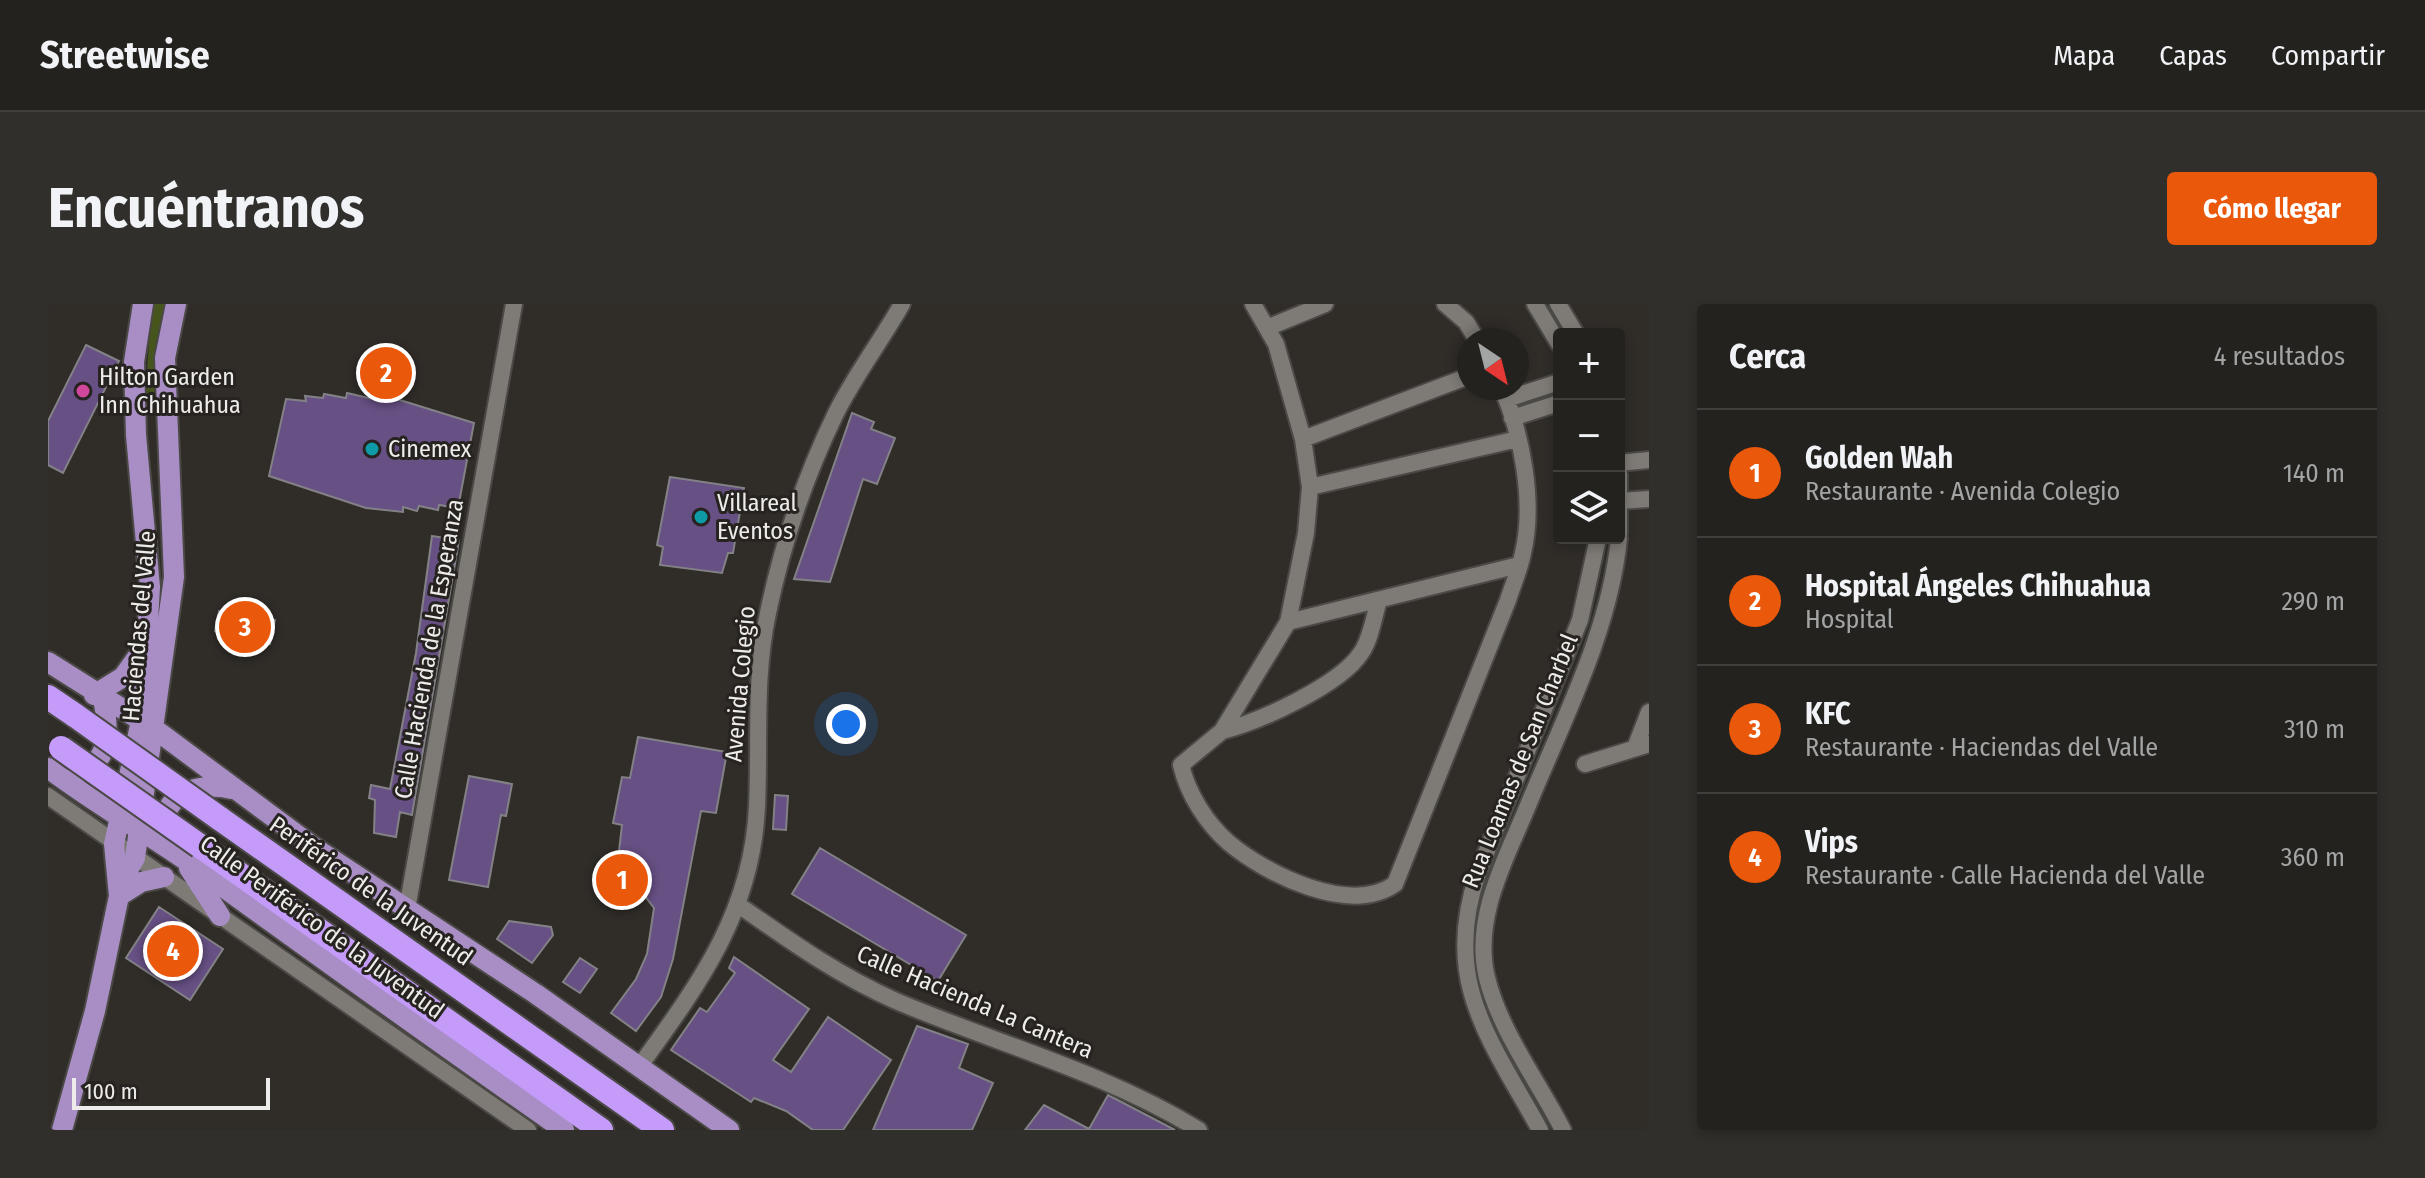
<!DOCTYPE html>
<html lang="es">
<head>
<meta charset="utf-8">
<style>
	:root { --surface:#24221f; --page:#302f2c; --text:#f1f3f6; --muted:#a3a4a4; --line:#413f3d; --accent:#ea580c }
	body { margin:0; font-family:"Fira Sans Condensed",sans-serif; background:var(--page); color:var(--text) }
	.controls { position:absolute; right:24px; top:24px; display:grid; overflow:hidden; border-radius:8px; box-shadow:0 4px 12px #0003 }
	.controls button { width:72px; height:72px; display:grid; place-items:center; padding:0; border:0; border-bottom:2px solid var(--line); background:var(--surface); color:var(--text); font:40px sans-serif }
	.compass { position:absolute; left:1409px; top:24px; width:72px; height:72px; border-radius:50%; background:var(--surface); box-shadow:0 4px 12px #0003; rotate:145deg }
	.scale { position:absolute; left:24px; bottom:20px; width:198px; box-sizing:border-box; padding-left:8px; border:4px solid #eeecea; border-top:0; font-size:22px; line-height:28px; white-space:nowrap; color:#eeecea; -webkit-text-stroke:6px #262320; paint-order:stroke }
	.you { position:absolute; left:798px; top:420px; width:28px; height:28px; margin:-20px; border:6px solid #fff; border-radius:50%; background:#1a73e8; box-shadow:0 0 0 12px #1a73e833 }
	.badge { display:grid; place-items:center; width:52px; height:52px; border-radius:50%; background:var(--accent); color:#fff; font-size:26px; font-weight:700 }
	.pin { position:absolute; translate:-50% -50%; border:4px solid #fff; box-shadow:0 2px 8px #0006 }
	.list { margin:0; padding:0; list-style:none }
	h2 { display:flex; justify-content:space-between; align-items:center; height:104px; margin:0; padding:0 32px; font-size:34px }
	h2 small { font-size:26px; font-weight:400; color:var(--muted) }
	.list li { display:grid; grid-template-columns:52px 1fr auto; gap:24px; align-items:center; box-sizing:border-box; height:128px; padding:0 32px; border-top:2px solid var(--line) }
	.list b { display:block; font-size:30px; white-space:nowrap }
	.list p { margin:0; font-size:26px; white-space:nowrap; color:var(--muted) }
	.list em { font-size:26px; font-style:normal; color:var(--muted) }
	.icon { flex:none; width:44px; height:44px; fill:none; stroke:currentColor; stroke-width:2; stroke-linecap:round; stroke-linejoin:round }
	.map { position:relative; flex:none; width:1601px; height:826px; overflow:hidden; border-radius:8px }
	header { display:flex; align-items:center; gap:48px; box-sizing:border-box; height:112px; padding:0 40px; background:var(--surface); border-bottom:2px solid var(--line) }
	header strong { font-size:38px }
	nav { display:flex; gap:44px; margin-inline-start:auto; font-size:28px }
	.intro { display:flex; align-items:center; justify-content:space-between; box-sizing:border-box; height:192px; padding:0 48px }
	h1 { margin:0; font-size:56px }
	.button { padding:20px 36px; border-radius:8px; background:var(--accent); color:#fff; font-size:28px; font-weight:700 }
	main { display:flex; gap:48px; padding:0 48px }
	aside { flex:1; background:var(--surface); border-radius:8px; box-shadow:0 4px 12px #0003 }
	.map>svg:first-child { display:block }
	.green { fill:#45551c }
	.building { fill:#675084; stroke:#828185; stroke-width:2 }
	.lines { fill:none; stroke-linecap:round; stroke-linejoin:round }
	.minor-casing { stroke:#4b4946; stroke-width:20 }
	.major-casing { stroke:#4b4946; stroke-width:24 }
	.highway-casing { stroke:#4b4946; stroke-width:28 }
	.minor { stroke:#7e7b76; stroke-width:16 }
	.major { stroke:#a88ec5; stroke-width:20 }
	.highway { stroke:#c49bf9; stroke-width:24 }
	.highway-bridge-casing { stroke:#4b4946; stroke-width:28; stroke-linecap:butt }
	.highway-bridge { stroke:#c49bf9; stroke-width:24 }
	.hotel-dot { fill:#d1479c; stroke:#262320; stroke-width:3 }
	.culture-dot { fill:#0f9aa8; stroke:#262320; stroke-width:3 }
	.labels { text-anchor:middle; dominant-baseline:central; stroke-width:6; stroke-linejoin:round; paint-order:stroke }
	.poi-label { font-size:24px; fill:#eeecea; stroke:#262320; text-anchor:start }
	.street-label { font-size:24px; fill:#eeecea; stroke:#262320 }
</style>
</head>
<body>
<header>
<strong>Streetwise</strong>
<nav><a>Mapa</a><a>Capas</a><a>Compartir</a></nav>
</header>
<div class="intro"><h1>Encuéntranos</h1><a class="button">Cómo llegar</a></div>
<main>
<div class="map">
<svg width="1601" height="826" viewBox="0 0 1601 826">
	<rect width="100%" height="100%" fill="#302d29"/>
	<path class="green" d="M104,0H117L110,30L106,93L101,96L97,94Z"/>
	<path class="building" d="M38,41L71,57L15,169L0,161V117Z
		M326,88L426,119L410,204L391,201L390,206L371,202L369,207L355,203V208L318,204L221,172L238,95L258,97L257,92L275,94L276,90L298,94L299,89L325,95Z
		M804,109L826,118L823,125L847,134L829,180L815,175L782,278L746,275Z
		M622,173L696,184L685,249H680L674,269L612,261L615,243L609,241Z
		M384,232L411,236L364,511L352,508L348,533L326,529L327,496L321,494L323,481L342,485L368,349Z
		M171,307L183,308L181,316L202,320L205,311L227,316L222,340L167,327Z
		M590,433L679,448L668,509L653,507L625,655L613,693L588,727L563,709L588,675L599,650L606,604L592,586L567,582L574,521L565,519L574,473L582,474Z
		M421,472L464,480L458,512L453,511L440,583L401,576Z
		M727,491L740,492L738,526L725,525Z
		M772,544L918,631L890,677L744,590Z
		M111,603L175,645L142,696L78,654Z
		M461,617L503,623L505,631L484,659L449,635Z
		M686,653L761,705L725,756L743,768L780,713L843,756L795,826H765L738,807L706,794L703,798L623,746L652,704L659,708L687,669L681,664Z
		M532,654L549,665L532,689L515,678Z
		M869,722L920,740L911,764L945,779L924,826H825Z
		M1060,791L1127,826H977L996,801L1041,825Z"/>
	<g class="lines">
		<g class="minor-casing">
			<path id="minor" d="M1205,0L1228,40L1255,135L1262,183L1258,229L1240,318L1174,427L1133,461C1140,490 1158,519 1181,539C1218,570 1302,612 1347,580L1460,296C1465,280 1472,265 1475,249C1487,198 1474,131 1454,84
				M1397,0L1418,18L1429,36
				M1487,0L1511,40
				M1510,0L1528,30
				M1221,23L1277,0
				M1459,95L1511,78
				M1464,114L1511,99
				M1255,135L1421,72
				M1571,159L1601,156
				M1571,169V230
				M1262,183L1470,135
				M1571,197L1601,195
				M1240,318L1471,261
				M1174,427C1211,418 1292,381 1313,349C1323,335 1326,312 1331,296
				M1587,444L1601,408
				M1537,460L1601,440
				M0,492L480,826
				M692,602C742,637 791,672 848,697C949,740 1057,768 1151,826
				M359,605L466,0
				M591,763C651,680 704,609 709,503C712,438 706,373 720,309C734,241 758,171 788,109C807,71 833,37 854,0
				M1492,826C1442,735 1393,677 1430,569L1532,316L1550,234
				M1515,826C1490,777 1452,727 1439,674C1424,613 1459,553 1481,499C1516,414 1562,326 1571,234"/>
		</g>
		<g class="major-casing">
			<path id="major" d="M0,358L108,426L267,544L488,690L681,826
				M46,391L75,373L98,341
				M0,464C47,500 98,528 146,562C269,651 392,740 516,826
				M29,470C64,458 61,424 55,395
				M119,531C107,490 154,477 184,485
				M141,564L172,612
				M70,583L87,554L126,273L117,54L128,0
				M71,592L93,578L116,573
				M14,826L47,707L71,592L66,540L93,417L96,385L102,283L88,131L86,58L95,0"/>
		</g>
		<g class="highway-casing">
			<path id="highway" d="M0,393L28,412
				M171,514L614,826
				M152,542L553,826"/>
		</g>
		<use href="#minor" class="minor"/>
		<use href="#major" class="major"/>
		<use href="#highway" class="highway"/>
		<g class="highway-bridge-casing">
			<path id="highway-bridge" d="M28,412L171,514
				M13,444L152,542"/>
		</g>
		<use href="#highway-bridge" class="highway-bridge"/>
	</g>
	<circle class="hotel-dot" cx="35" cy="87" r="8"/>
	<g class="culture-dot">
		<circle cx="324" cy="145" r="8"/>
		<circle cx="653" cy="213" r="8"/>
	</g>
	<g class="labels">
		<g class="poi-label">
			<text x="51" y="73">Hilton Garden<tspan x="51" dy="28">Inn Chihuahua</tspan></text>
			<text x="340" y="145">Cinemex</text>
			<text x="669" y="199">Villareal<tspan x="669" dy="28">Eventos</tspan></text>
		</g>
		<g class="street-label">
			<text transform="translate(91 322) rotate(-85)">Haciendas del Valle</text>
			<text transform="translate(381 345) rotate(-80)">Calle Hacienda de la Esperanza</text>
			<text transform="translate(692 380) rotate(-85)">Avenida Colegio</text>
			<text transform="translate(1472 457) rotate(-68)">Rua Loamas de San Charbel</text>
			<text transform="translate(323 587) rotate(35)">Periférico de la Juventud</text>
			<text transform="translate(274 623) rotate(36)">Calle Periférico de la Juventud</text>
			<text transform="translate(927 698) rotate(23)">Calle Hacienda La Cantera</text>
		</g>
	</g>
</svg>
<div class="controls">
<button>+</button>
<button>−</button>
<button><svg class="icon" aria-label="layers" viewBox="0 0 24 24"><path d="M12 4l9 5-9 5-9-5zM3 14l9 5 9-5"/></svg></button>
</div>
<svg class="compass" viewBox="-18 -18 36 36"><path d="M0-13l5 13h-10z" fill="#e53935"/><path d="M0 13l5-13h-10z" fill="#a3a4a4"/></svg>
<div class="scale">100 m</div>
<div class="you"></div>
<div class="pin badge" style="left:574px;top:576px">1</div>
<div class="pin badge" style="left:338px;top:69px">2</div>
<div class="pin badge" style="left:197px;top:323px">3</div>
<div class="pin badge" style="left:125px;top:647px">4</div>
</div>
<aside>
<h2>Cerca<small>4 resultados</small></h2>
<ul class="list">
<li><span class="badge">1</span><div><b>Golden Wah</b><p>Restaurante · Avenida Colegio</p></div><em>140 m</em></li>
<li><span class="badge">2</span><div><b>Hospital Ángeles Chihuahua</b><p>Hospital</p></div><em>290 m</em></li>
<li><span class="badge">3</span><div><b>KFC</b><p>Restaurante · Haciendas del Valle</p></div><em>310 m</em></li>
<li><span class="badge">4</span><div><b>Vips</b><p>Restaurante · Calle Hacienda del Valle</p></div><em>360 m</em></li>
</ul>
</aside>
</main>
</body>
</html>
